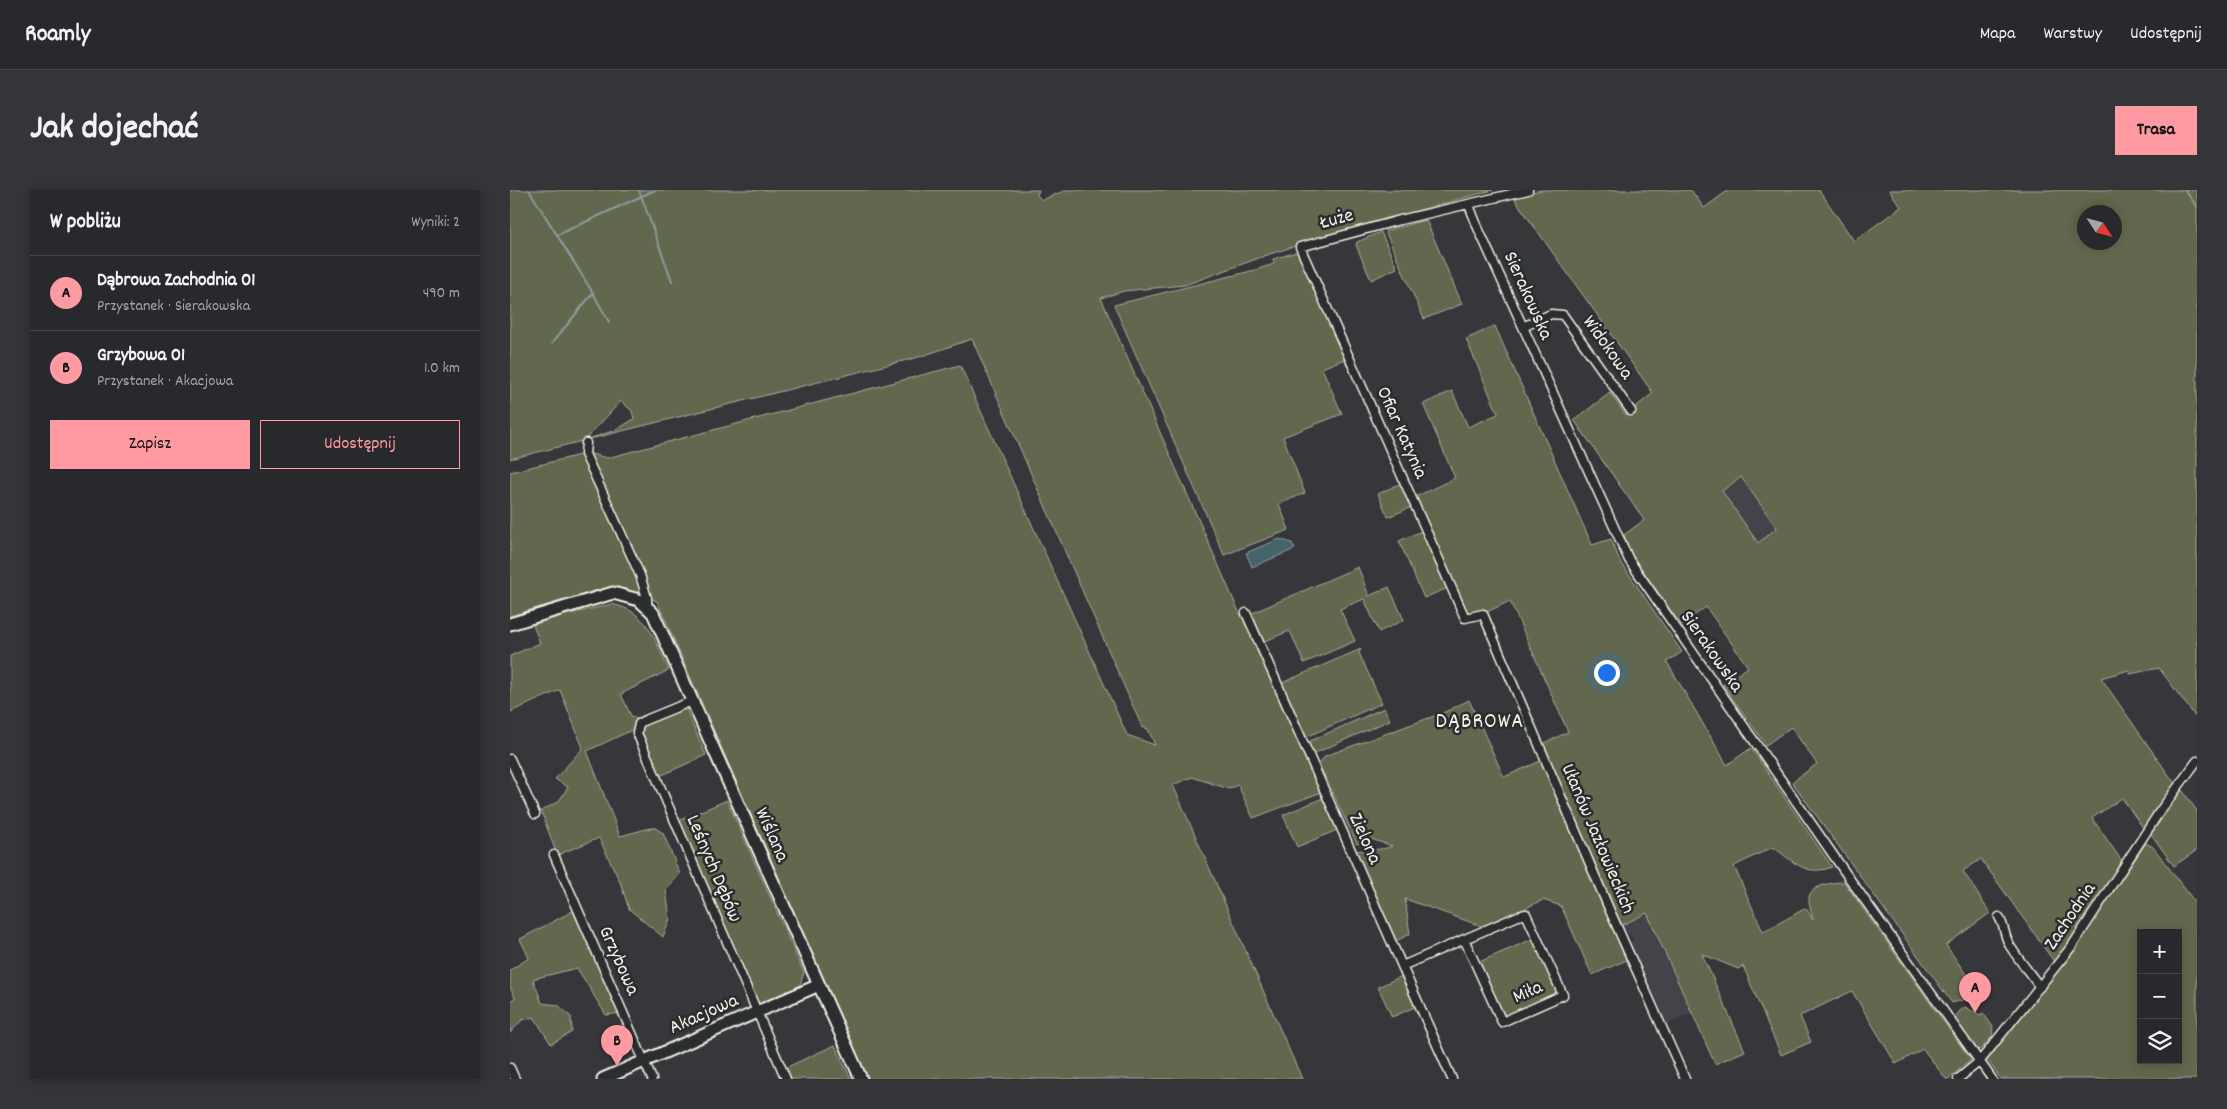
<!DOCTYPE html>
<html lang="pl">
<head>
<meta charset="utf-8">
<style>
	:root { --surface:#28292c; --page:#343538; --text:#f1f3f6; --muted:#a5a6a9; --line:#444548; --accent:#ff9aa2 }
	body { margin:0; font-family:Dekko,sans-serif; background:var(--page); color:var(--text) }
	.controls { position:absolute; right:15px; bottom:15px; display:grid; overflow:hidden; border-radius:0px; box-shadow:0 2px 12px #0003 }
	.controls button { width:45px; height:45px; display:grid; place-items:center; padding:0; border:0; border-bottom:1px solid var(--line); background:var(--surface); color:var(--text); font:25px sans-serif }
	.compass { position:absolute; left:1567px; top:15px; width:45px; height:45px; border-radius:50%; background:var(--surface); box-shadow:0 2px 12px #0003; rotate:126deg }
	.you { position:absolute; left:1096px; top:482px; width:18px; height:18px; margin:-12px; border:4px solid #fff; border-radius:50%; background:#1a73e8; box-shadow:0 0 0 8px #1a73e833 }
	.badge { display:grid; place-items:center; width:32px; height:32px; border-radius:50%; background:var(--accent); color:#111; font-size:16px; font-weight:700 }
	.pin { position:absolute; translate:-50% -41px; filter:drop-shadow(0 1px 2px #0008) }
	.pin::after { content:''; position:absolute; top:26px; width:18px; height:15px; background:inherit; clip-path:polygon(0 0,100% 0,50% 100%) }
	.list { margin:0; padding:0; list-style:none }
	h2 { display:flex; justify-content:space-between; align-items:center; height:65px; margin:0; padding:0 20px; font-size:21px }
	h2 small { font-size:16px; font-weight:400; color:var(--muted) }
	.list li { display:grid; grid-template-columns:32px 1fr auto; gap:15px; align-items:center; box-sizing:border-box; height:75px; padding:0 20px; border-top:1px solid var(--line) }
	.list b { display:block; font-size:19px; white-space:nowrap }
	.list p { margin:0; font-size:16px; white-space:nowrap; color:var(--muted) }
	.list em { font-size:16px; font-style:normal; color:var(--muted) }
	.actions { display:flex; gap:10px; padding:15px 20px }
	.actions a { flex:1; padding:11px 0; border:1px solid var(--accent); border-radius:0px; text-align:center; font-size:18px; color:var(--accent) }
	.actions .main { background:var(--accent); color:#111 }
	.icon { flex:none; width:28px; height:28px; fill:none; stroke:currentColor; stroke-width:2; stroke-linecap:round; stroke-linejoin:round }
	.map { position:relative; flex:none; width:1687px; height:889px; overflow:hidden; border-radius:0px }
	header { display:flex; align-items:center; gap:30px; box-sizing:border-box; height:70px; padding:0 25px; background:var(--surface); border-bottom:1px solid var(--line) }
	header strong { font-size:24px }
	nav { display:flex; gap:28px; margin-inline-start:auto; font-size:18px }
	.intro { display:flex; align-items:center; justify-content:space-between; box-sizing:border-box; height:120px; padding:0 30px }
	h1 { margin:0; font-size:35px }
	.button { padding:12px 22px; border-radius:0px; background:var(--accent); color:#111; font-size:18px; font-weight:700 }
	main { display:flex; gap:30px; padding:0 30px }
	aside { flex:1; background:var(--surface); border-radius:0px; box-shadow:0 2px 12px #0003 }
	.map>svg:first-child { display:block }
	.built { fill:#454249 }
	.green { fill:#62684e; stroke:#abac9b; fill-rule:evenodd }
	.water { fill:#46636a; stroke:#8c9c9c }
	.lines { fill:none; stroke-linecap:round; stroke-linejoin:round }
	.stream { stroke:#8c9c9c; stroke-width:2 }
	.street-casing { stroke:#f4f1e8; stroke-width:11 }
	.secondary-casing { stroke:#f4f1e8; stroke-width:15 }
	.street { stroke:#2a2d2e; stroke-width:8 }
	.secondary { stroke:#2a2d2e; stroke-width:11 }
	.labels { text-anchor:middle; dominant-baseline:central; stroke-width:5; stroke-linejoin:round; paint-order:stroke }
	.street-label { font-size:20px; fill:#f4f1e8; stroke:#2a2d2e }
	.quarter-label { font-size:22px; letter-spacing:1px; fill:#f4f1e8; stroke:#2a2d2e }
</style>
</head>
<body>
<header>
<strong>Roamly</strong>
<nav><a>Mapa</a><a>Warstwy</a><a>Udostępnij</a></nav>
</header>
<div class="intro"><h1>Jak dojechać</h1><a class="button">Trasa</a></div>
<main>
<aside>
<h2>W pobliżu<small>Wyniki: 2</small></h2>
<ul class="list">
<li><span class="badge">A</span><div><b>Dąbrowa Zachodnia 01</b><p>Przystanek · Sierakowska</p></div><em>490 m</em></li>
<li><span class="badge">B</span><div><b>Grzybowa 01</b><p>Przystanek · Akacjowa</p></div><em>1.0 km</em></li>
</ul>
<div class="actions"><a class="main">Zapisz</a><a>Udostępnij</a></div>
</aside>
<div class="map">
<svg width="1687" height="889" viewBox="0 0 1687 889">
	<rect width="100%" height="100%" fill="#36373a"/>
	<filter id="ink" filterUnits="userSpaceOnUse"><feTurbulence type="fractalNoise" baseFrequency=".02" numOctaves="2"/><feDisplacementMap in="SourceGraphic" scale="10" xChannelSelector="R" yChannelSelector="G"/><feConvolveMatrix kernelMatrix="1 2 1 2 8 2 1 2 1" color-interpolation-filters="sRGB"/></filter>
	<g filter="url(#ink)">
		<path class="built" d="M1231,287L1267,338L1248,353L1212,300Z
			M1137,723L1182,823L1154,836L1120,758L1123,748L1110,736Z"/>
		<path class="green" d="M0,0H529L527,5L532,10L556,0H983L836,40L760,64L675,95L614,101L591,108L729,422L746,451L812,602L743,628L728,595L719,599L682,587L663,595L792,889H357L147,411L109,398L91,399L0,426V282L78,263L97,268L450,175L617,545L645,555L638,539L632,537L462,149L409,167L0,269ZM111,211L122,221L124,229L106,240L75,250Z
			M1031,0H1181L1194,18L1219,0H1309L1344,51L1391,17L1379,0H1687V529L1649,478L1620,484L1619,480L1591,488L1665,594L1634,639L1612,608L1582,628L1614,674L1569,743L1545,773L1471,669L1453,681L1480,723L1436,755L1470,805L1442,813L1282,592L1307,574L1281,537L1256,555L1213,495L1238,477L1196,417L1171,435L1122,365L1114,345L1134,330L1064,230L1100,203L1116,225L1143,203L1003,7ZM1574,22H1604V52H1574ZM1231,287L1267,338L1248,353L1212,301Z
			M916,30L952,114L914,129L875,41Z
			M871,42L887,78L861,90L846,55L847,52Z
			M790,61L837,168L812,178L832,224L773,247L795,303L769,314L779,340L714,365L604,115L745,80L764,74L763,69Z
			M985,136L1082,355L1101,349L1110,371L1172,462L1157,472L1217,575L1241,558L1322,677C1296,687 1284,672 1263,657L1224,676L1253,742L1296,718L1303,730C1302,724 1298,713 1299,707C1301,695 1325,692 1334,692L1461,870L1438,889H1436L1413,859L1386,874L1342,801L1290,826L1301,852L1271,865L1233,776L1228,779L1192,764L1235,861L1205,874L1137,723L1110,736L1032,554L1058,542L1000,411L975,423L973,420L959,426L955,425L903,308L945,288L913,214L942,201L958,237L988,224L956,149Z
			M893,292L904,316L878,327L868,304Z
			M914,340L940,397L914,408L889,351Z
			M848,377L859,406L879,397L894,430L869,442L854,409L830,419L845,451L794,473L780,441L752,452L740,424Z
			M102,414C139,422 144,449 159,480L111,504L121,526L129,530L122,540L77,561L110,646L144,637L153,643L170,684L156,700L160,729L153,747L119,719L110,692L89,648L47,665L31,621L49,611L58,597L45,589L73,558L50,500L0,522V466L30,453L22,433Z
			M851,459L849,463L872,513L796,547L773,495L774,492Z
			M959,510L994,587L1033,570V575L1119,769L1082,785L1051,716L1033,710L974,737L895,709L900,744L886,751L845,661C857,659 871,661 882,656L861,649L847,654L809,574L815,566L935,522Z
			M175,517L196,565L150,586L128,541L130,537Z
			M874,518L880,530L803,564L798,552Z
			M1672,600L1687,621V660L1664,676L1641,644Z
			M813,608L827,640L787,657L773,625Z
			M217,610L294,783L289,798L249,815L168,631Z
			M1636,653L1643,657L1687,715V889H1491L1477,870L1478,867L1565,757ZM1631,743H1668V870H1631Z
			M63,721L110,823L96,825L67,778L23,789L32,813L48,815L61,827L62,842L41,854L24,827L12,830L0,843V811L5,808L0,797V780L19,768L10,749Z
			M1025,748L1047,799L1044,805L999,826L991,822L969,772Z
			M892,786L905,817L882,827L868,797Z
			M1455,817L1470,825L1473,823L1483,837L1482,847L1470,860L1467,859L1447,833L1445,828L1449,822Z
			M325,855L341,889H280L275,878Z"/>
		<path class="water" d="M769,349L782,353L785,359L742,377L736,363Z"/>
		<g class="lines">
			<path class="stream" d="M19,0L83,103L42,153
				M129,0L162,91
				M1675,0L1687,17
				M47,45L145,0
				M83,103L99,132"/>
			<g class="street-casing">
				<path id="street" d="M1018,0L890,30L790,57L955,428L973,424L1100,721L1175,889
					M959,15L968,38L1119,370L1339,688L1482,889
					M1013,137L1041,124L1053,125L1121,221
					M76,253L75,264L130,385L137,408V416
					M736,423L942,889
					M182,511L133,531L129,534L127,543L276,889
					M0,569L25,624
					M44,665L142,889
					M1489,727C1495,737 1494,746 1500,756C1509,770 1520,784 1530,797
					M892,776L1008,726L1016,724L1053,805L992,832L954,749
					M0,878L5,889
					M1448,889L1470,871L1562,756L1650,621L1687,571"/>
			</g>
			<g class="secondary-casing">
				<path id="secondary" d="M0,434L103,403L129,410L143,423L351,889
					M93,889L309,795"/>
			</g>
			<use href="#street" class="street"/>
			<use href="#secondary" class="secondary"/>
		</g>
	</g>
	<g class="labels">
		<g class="street-label">
			<text transform="translate(827 30) rotate(-15)">Łuże</text>
			<text transform="translate(1017 106) rotate(66)">Sierakowska</text>
			<text transform="translate(1097 158) rotate(55)">Widokowa</text>
			<text transform="translate(891 243) rotate(66)">Ofiar Katynia</text>
			<text transform="translate(1201 462) rotate(55)">Sierakowska</text>
			<text transform="translate(261 645) rotate(66)">Wiślana</text>
			<text transform="translate(854 649) rotate(66)">Zielona</text>
			<text transform="translate(1087 649) rotate(67)">Ułanów Jazłowieckich</text>
			<text transform="translate(203 679) rotate(67)">Leśnych Dębów</text>
			<text transform="translate(1561 727) rotate(-56)">Zachodnia</text>
			<text transform="translate(108 771) rotate(66)">Grzybowa</text>
			<text transform="translate(1018 803) rotate(-24)">Miła</text>
			<text transform="translate(194 825) rotate(-24)">Akacjowa</text>
		</g>
		<g class="quarter-label">
			<text x="970" y="532">DĄBROWA</text>
		</g>
	</g>
</svg>
<div class="controls">
<button>+</button>
<button>−</button>
<button><svg class="icon" aria-label="layers" viewBox="0 0 24 24"><path d="M12 4l9 5-9 5-9-5zM3 14l9 5 9-5"/></svg></button>
</div>
<svg class="compass" viewBox="-18 -18 36 36"><path d="M0-13l5 13h-10z" fill="#e53935"/><path d="M0 13l5-13h-10z" fill="#a5a6a9"/></svg>
<div class="you"></div>
<div class="pin badge" style="left:1465px;top:823px">A</div>
<div class="pin badge" style="left:107px;top:876px">B</div>
</div>
</main>
</body>
</html>
